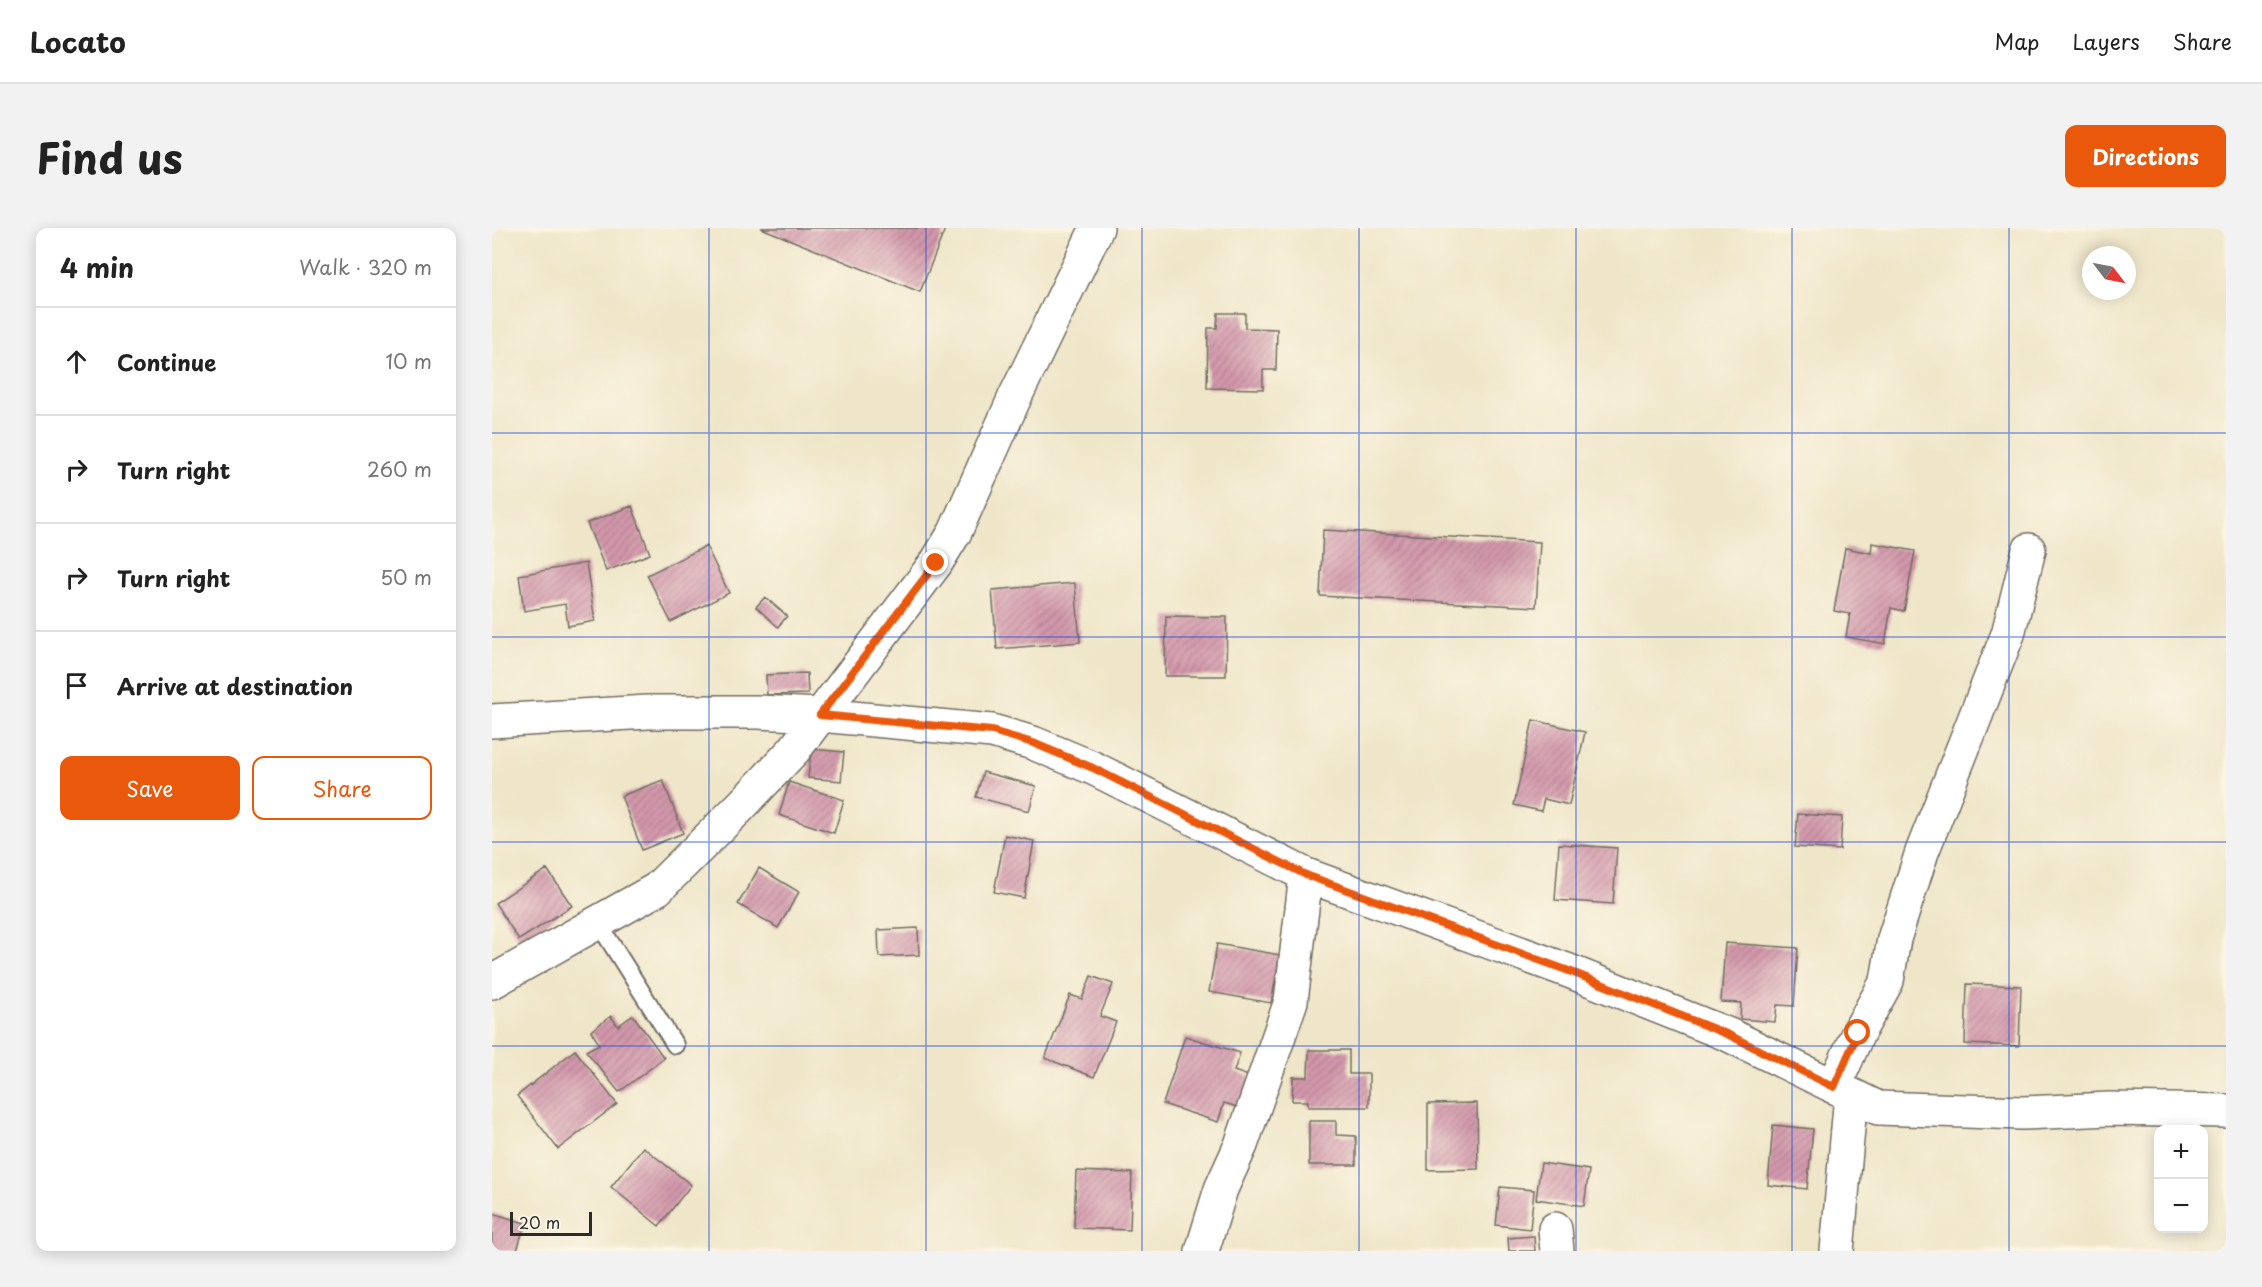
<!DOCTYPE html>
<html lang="en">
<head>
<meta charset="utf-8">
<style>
	:root { --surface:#fff; --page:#f2f2f2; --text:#222; --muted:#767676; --line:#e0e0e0; --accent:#ea580c }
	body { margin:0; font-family:"Playpen Sans",sans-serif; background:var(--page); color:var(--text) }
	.controls { position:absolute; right:18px; bottom:18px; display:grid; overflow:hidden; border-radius:12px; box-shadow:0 3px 15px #0003 }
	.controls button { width:54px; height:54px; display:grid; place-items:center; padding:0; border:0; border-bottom:2px solid var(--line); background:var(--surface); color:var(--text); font:30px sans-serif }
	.compass { position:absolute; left:1590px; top:18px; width:54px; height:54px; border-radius:50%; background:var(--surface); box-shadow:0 3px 15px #0003; rotate:122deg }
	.scale { position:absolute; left:18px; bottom:15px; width:82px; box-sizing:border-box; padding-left:6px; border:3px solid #2b2b2b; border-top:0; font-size:16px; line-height:21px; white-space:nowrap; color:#2b2b2b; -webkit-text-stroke:4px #fcf5e5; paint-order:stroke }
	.stop { position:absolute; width:18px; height:18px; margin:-14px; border:4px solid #ea580c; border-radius:50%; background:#fff }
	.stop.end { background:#ea580c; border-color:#fff; box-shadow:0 2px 6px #0008 }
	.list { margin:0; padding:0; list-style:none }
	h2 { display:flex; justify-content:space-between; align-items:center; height:78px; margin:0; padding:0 24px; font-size:26px }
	h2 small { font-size:20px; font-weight:400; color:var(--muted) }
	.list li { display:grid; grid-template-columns:39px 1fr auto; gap:18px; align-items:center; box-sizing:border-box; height:108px; padding:0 24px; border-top:2px solid var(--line) }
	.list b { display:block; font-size:22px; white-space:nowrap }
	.list em { font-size:20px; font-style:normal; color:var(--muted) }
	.actions { display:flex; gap:12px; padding:18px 24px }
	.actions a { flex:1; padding:14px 0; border:2px solid var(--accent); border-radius:12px; text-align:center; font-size:21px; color:var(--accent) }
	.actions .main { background:var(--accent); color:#fff }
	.icon { flex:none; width:33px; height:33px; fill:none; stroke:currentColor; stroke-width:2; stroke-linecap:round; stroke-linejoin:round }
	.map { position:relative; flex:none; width:1734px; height:1023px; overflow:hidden; border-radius:12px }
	header { display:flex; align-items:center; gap:36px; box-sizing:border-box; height:84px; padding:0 30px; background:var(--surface); border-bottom:2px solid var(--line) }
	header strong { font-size:28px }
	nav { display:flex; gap:33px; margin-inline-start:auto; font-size:21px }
	.intro { display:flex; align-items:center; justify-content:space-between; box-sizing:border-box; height:144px; padding:0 36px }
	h1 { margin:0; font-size:42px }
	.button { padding:15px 27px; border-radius:12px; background:var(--accent); color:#fff; font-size:21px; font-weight:700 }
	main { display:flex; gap:36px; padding:0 36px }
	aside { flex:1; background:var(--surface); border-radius:12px; box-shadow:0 3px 15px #0003 }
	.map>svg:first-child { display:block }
	.building { fill:url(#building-hatch) }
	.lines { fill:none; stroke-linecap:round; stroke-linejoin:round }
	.lane-casing { stroke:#706c62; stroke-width:20 }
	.street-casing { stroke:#706c62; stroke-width:36 }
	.lane { stroke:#fff; stroke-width:16 }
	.street { stroke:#fff; stroke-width:33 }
	.route { stroke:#ea580c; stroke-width:8 }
	.grid { fill:none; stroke:#1d4ed8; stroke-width:1.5; stroke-opacity:0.55 }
</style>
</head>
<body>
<header>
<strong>Locato</strong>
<nav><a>Map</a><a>Layers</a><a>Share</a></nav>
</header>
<div class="intro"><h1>Find us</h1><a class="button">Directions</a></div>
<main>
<aside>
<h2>4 min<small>Walk · 320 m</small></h2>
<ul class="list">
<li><svg class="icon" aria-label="ahead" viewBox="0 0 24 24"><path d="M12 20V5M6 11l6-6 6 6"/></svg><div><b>Continue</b></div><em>10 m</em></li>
<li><svg class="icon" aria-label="right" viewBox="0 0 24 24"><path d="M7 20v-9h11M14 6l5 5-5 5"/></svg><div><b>Turn right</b></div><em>260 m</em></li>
<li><svg class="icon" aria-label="right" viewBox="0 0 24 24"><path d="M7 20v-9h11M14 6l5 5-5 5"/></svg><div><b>Turn right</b></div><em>50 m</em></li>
<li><svg class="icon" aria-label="arrive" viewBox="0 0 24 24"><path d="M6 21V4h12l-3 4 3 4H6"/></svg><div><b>Arrive at destination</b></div></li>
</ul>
<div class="actions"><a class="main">Save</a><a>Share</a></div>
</aside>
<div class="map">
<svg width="1734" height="1023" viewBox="0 0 1734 1023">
	<defs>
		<pattern id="building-hatch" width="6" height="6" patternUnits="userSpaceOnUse" patternTransform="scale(1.5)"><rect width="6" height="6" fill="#d398ac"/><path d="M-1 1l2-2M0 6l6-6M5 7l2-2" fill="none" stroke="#ab7c8c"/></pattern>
	</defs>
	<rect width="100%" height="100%" fill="#fcf5e5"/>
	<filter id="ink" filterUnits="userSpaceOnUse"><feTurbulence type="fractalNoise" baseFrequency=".0167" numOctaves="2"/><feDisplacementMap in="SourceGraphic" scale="12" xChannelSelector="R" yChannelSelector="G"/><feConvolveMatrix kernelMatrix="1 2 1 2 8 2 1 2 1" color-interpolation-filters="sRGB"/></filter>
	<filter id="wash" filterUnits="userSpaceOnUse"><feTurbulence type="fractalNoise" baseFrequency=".008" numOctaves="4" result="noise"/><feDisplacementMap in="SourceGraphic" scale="24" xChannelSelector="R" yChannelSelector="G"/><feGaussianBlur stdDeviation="1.35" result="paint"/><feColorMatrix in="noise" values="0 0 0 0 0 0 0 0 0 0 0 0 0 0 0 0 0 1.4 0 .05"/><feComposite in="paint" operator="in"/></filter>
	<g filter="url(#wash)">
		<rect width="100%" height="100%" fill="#efe6c9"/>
		<g id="blocks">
			<path class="building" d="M269,0H450L453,1L428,64Z
				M726,85H753V100L785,101L784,142H771V161L715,160L716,100H725Z
				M140,278L158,326L114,343L95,295Z
				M831,302L1048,314L1044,379L828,368Z
				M1380,315L1423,323L1412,383L1399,380L1393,416L1354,409L1358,386L1342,383L1353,320L1379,325Z
				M214,318L237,365L179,394L155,347Z
				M94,335L103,393L76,398L73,376L32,383L27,347Z
				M583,355L588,414L505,421L500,362Z
				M273,369L295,388L286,399L264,379Z
				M674,388L735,389L734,448H673Z
				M315,445L316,466L275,467L274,447Z
				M1041,492L1093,504L1077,577L1052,571L1049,583L1022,577Z
				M319,521L352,524L349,553L316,550Z
				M491,544L544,558L537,583L484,569Z
				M171,552L191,605L150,622L129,568Z
				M297,554L352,572L342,605L287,587Z
				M1306,586L1350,589L1348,622L1303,619Z
				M513,607L542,613L532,670L502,664Z
				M1067,616L1125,620L1121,676L1063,672Z
				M267,640L307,664L286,700L246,676Z
				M55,641L80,678L27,712L3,675Z
				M426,700L427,727L387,729L386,702Z
				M1233,715L1306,720L1302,778L1285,777L1283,794L1248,791L1249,775L1229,774Z
				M725,716L788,727L779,775L717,764Z
				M599,748L621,756L608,788L624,794L602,849L553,830L578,767L590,771Z
				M1475,756L1529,758L1527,818L1473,816Z
				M141,787L172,830L127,864L94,823L107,816L99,803L119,788L126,798Z
				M693,808L748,825L742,843L762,850L752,881L732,875L726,894L671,876Z
				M83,822L125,876L66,921L25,868Z
				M817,822H857V846H877V879H816V873H800L801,849H816Z
				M985,875L986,941L936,942V876Z
				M817,893H844V907L864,908V937H817Z
				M1281,897L1321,901L1315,961L1276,957Z
				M151,919L199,957L167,998L119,959Z
				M1049,935L1097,942L1092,978L1044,971Z
				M584,943L640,945L638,1002L582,1000Z
				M1008,959L1042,962L1038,1001L1004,997Z
				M0,985L33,995L25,1023H0Z
				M1042,1008L1043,1023H1017L1016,1010Z"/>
		</g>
	</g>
	<g filter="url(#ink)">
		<use href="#blocks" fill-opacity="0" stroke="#706c62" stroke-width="1.5"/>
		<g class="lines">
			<g class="lane-casing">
				<path id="lane" d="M105,693L183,817"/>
			</g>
			<g class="street-casing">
				<path id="street" d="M0,493L156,484H266L328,487L500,503L541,515L601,540L814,647L1077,743L1237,807L1386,880L1531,885L1617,881L1734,883
					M0,754L165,661L249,578L302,522L444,335L463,304L523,169L605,0
					M1342,859L1366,805L1395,753L1402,711L1430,624L1516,406L1537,322
					M1063,1001L1065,1023
					M710,1023L729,961L749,917L799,773L814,647
					M1345,1023L1359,867"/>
			</g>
			<use href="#lane" class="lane"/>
			<use href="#street" class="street"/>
		</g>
	</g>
	<g class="lines" filter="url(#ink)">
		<path class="route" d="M444,335L328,487L500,503L541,515L601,540L814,647L1077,743L1237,807L1342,859L1366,805"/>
	</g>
	<path class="grid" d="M217,0V1023M434,0V1023M650,0V1023M867,0V1023M1084,0V1023M1300,0V1023M1517,0V1023M0,205H1734M0,409H1734M0,614H1734M0,818H1734"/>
</svg>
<div class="controls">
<button>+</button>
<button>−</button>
</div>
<svg class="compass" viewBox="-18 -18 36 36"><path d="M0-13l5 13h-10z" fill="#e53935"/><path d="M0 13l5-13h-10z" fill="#767676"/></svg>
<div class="scale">20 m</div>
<div class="stop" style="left:1366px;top:805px"></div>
<div class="stop end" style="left:444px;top:335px"></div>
</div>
</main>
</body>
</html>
